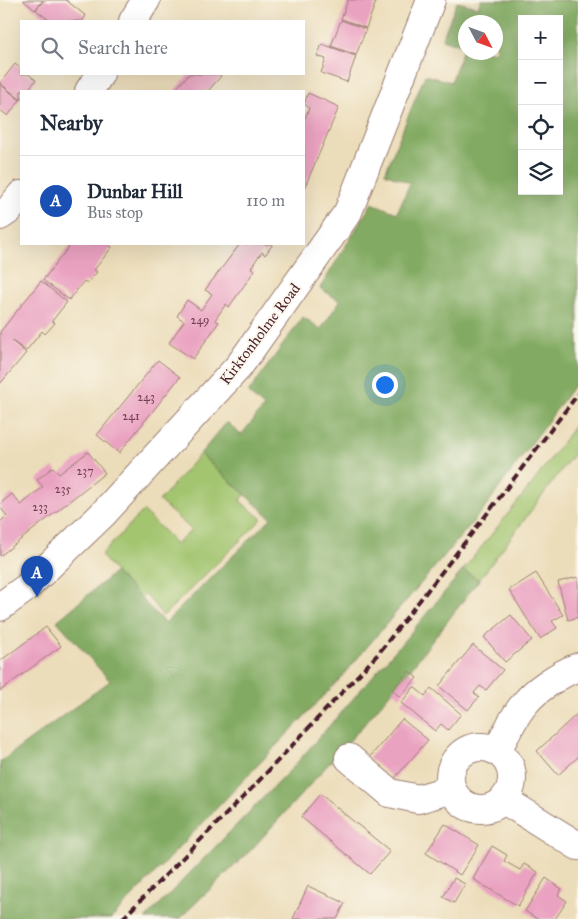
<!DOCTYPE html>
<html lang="en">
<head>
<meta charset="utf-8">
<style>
	:root { --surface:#fff; --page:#f2f2f3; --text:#1f2937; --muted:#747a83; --line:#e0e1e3; --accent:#2563eb }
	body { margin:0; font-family:"IM FELL Great Primer",serif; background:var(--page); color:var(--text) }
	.controls { position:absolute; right:15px; top:15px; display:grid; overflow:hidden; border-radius:0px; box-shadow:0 5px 20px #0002 }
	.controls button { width:45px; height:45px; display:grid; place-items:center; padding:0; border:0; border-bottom:1px solid var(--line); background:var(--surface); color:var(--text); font:25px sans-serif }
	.compass { position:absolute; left:458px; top:15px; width:45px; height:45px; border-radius:50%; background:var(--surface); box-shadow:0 5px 20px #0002; rotate:131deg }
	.you { position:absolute; left:384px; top:384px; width:18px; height:18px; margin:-12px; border:4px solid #fff; border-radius:50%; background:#1a73e8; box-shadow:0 0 0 8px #1a73e833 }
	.badge { display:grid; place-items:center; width:32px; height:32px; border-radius:50%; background:var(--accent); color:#fff; font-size:16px; font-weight:700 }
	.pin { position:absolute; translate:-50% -41px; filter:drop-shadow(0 1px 2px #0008) }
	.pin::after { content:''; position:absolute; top:26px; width:18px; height:15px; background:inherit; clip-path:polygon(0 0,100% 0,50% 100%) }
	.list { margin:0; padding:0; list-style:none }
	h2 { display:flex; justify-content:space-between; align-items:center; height:65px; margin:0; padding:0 20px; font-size:21px }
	h2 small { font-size:16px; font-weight:400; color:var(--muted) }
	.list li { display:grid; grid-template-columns:32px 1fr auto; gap:15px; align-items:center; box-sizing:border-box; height:90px; padding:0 20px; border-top:1px solid var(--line) }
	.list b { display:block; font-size:19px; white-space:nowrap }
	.list p { margin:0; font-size:16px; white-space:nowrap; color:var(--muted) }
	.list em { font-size:16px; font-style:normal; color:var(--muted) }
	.icon { flex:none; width:28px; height:28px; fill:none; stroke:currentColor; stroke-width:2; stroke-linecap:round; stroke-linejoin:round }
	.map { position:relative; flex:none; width:578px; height:919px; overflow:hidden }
	.search { position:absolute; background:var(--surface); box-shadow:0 5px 20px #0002; left:20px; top:20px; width:285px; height:55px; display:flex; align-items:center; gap:12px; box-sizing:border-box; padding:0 18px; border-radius:0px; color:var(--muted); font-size:19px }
	.panel { position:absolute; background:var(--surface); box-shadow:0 5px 20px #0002; left:20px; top:90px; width:285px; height:155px; border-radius:0px }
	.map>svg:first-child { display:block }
	.green { fill:#a3c56f; stroke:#76724d }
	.forest { fill:#82aa62; stroke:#666446; fill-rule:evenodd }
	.building { fill:#eaa2c1 }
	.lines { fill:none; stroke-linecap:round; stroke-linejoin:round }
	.minor-casing { stroke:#9b7e72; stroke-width:30 }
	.minor { stroke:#fff; stroke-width:28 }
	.rail { stroke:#4a1f2b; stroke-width:4; stroke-dasharray:8 4; stroke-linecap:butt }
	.labels { text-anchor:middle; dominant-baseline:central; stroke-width:4; stroke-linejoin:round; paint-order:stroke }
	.number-label { font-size:12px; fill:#724050 }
	.street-label { font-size:15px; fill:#4a1f2b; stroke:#fbf7ec }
</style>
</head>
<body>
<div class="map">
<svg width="578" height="919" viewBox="0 0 578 919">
	<rect width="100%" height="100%" fill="#fbf7ec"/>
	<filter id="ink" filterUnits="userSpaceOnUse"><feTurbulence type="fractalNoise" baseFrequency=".02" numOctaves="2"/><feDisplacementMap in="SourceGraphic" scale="10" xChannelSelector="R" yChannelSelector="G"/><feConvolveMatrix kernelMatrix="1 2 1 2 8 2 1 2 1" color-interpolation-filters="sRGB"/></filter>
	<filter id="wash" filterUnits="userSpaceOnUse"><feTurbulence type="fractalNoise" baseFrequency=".0096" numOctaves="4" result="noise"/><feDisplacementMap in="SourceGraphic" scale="20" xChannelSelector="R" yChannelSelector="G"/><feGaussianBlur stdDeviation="1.12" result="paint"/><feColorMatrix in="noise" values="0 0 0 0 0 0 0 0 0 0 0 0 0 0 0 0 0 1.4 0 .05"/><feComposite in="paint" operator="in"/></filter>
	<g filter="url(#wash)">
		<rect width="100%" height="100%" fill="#ecddba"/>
		<path class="green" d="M578,421V448L479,580L463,570L535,480Z
			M200,454L245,494L240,501L262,519L163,616L145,594L140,598L115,572L101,555L143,511L169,536L175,545L192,530L159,501Z"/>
		<path class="forest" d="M481,0H578V380L483,510L339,680L111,919H0V762L110,681L57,621L115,572L165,623L271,518L200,454L227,422L241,435L264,407L248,393L303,317L321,329L340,301L320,288L372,203L397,213L410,183L385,173L425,75L451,82L464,46L442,39L457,2L478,7ZM522,19H559V191H522ZM466,22H496V52H466Z
			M463,570L479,580L409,671L361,728L251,850L179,919H145L294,766L408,636Z"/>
		<g id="blocks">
			<path class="building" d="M23,0H43L35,10Z
				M44,0H66L86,16L82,21H48L49,20L36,10Z
				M348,0H370L376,2L366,28L341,19Z
				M341,20L366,29L356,55L331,46Z
				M322,44L356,56L347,82L321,73L326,59L317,56Z
				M15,64L21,69V74H28L36,80L27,91H21V100L0,83Z
				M189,74H218L221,76L208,91H174Z
				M0,84L20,100L8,116L0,110Z
				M308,93L339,107L304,189V117L305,118L309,108L304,104Z
				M71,244H107L112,247L94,270L97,272L88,283L84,281L69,300L43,280Z
				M240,244H273L265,255L262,252L256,260L251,268L255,270L229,307L226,304L215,320L219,322L193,359L169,343L184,321L177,316L187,300L201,310L212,294L205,290Z
				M41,281L67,302L52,321L55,323L45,334L42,331L26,351L12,341L26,353L0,384V332Z
				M158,360L180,377L119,453L97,435Z
				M88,452L105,473L0,556V522L7,516L0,507V504L12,494L21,505L43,487L37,480L53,467L59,474Z
				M536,573L563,615L552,621L557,628L540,639L509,590Z
				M578,577V617L568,620L558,582Z
				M511,615L532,640L505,662L484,637Z
				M46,627L61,646L0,691V661Z
				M473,645L503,670L486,690L480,686L474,693L479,697L468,710L439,686Z
				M409,671L417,678L400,697L392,690Z
				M414,687L425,696L431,688L461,714L448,730L441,724L435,731L401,703Z
				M578,713V757L558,775L537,751Z
				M402,719L428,740L394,779L369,758Z
				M320,794L390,851L370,874L301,817Z
				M445,824L479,845L460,875L426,853Z
				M492,846L507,855L504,861L520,870L524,864L538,872L518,906L473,879Z
				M454,878L465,884L454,903L443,897Z
				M546,878L562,889L558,895L567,901L555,919H537L525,911Z
				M308,886L345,903L337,919H293Z"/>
		</g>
	</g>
	<g filter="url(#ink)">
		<use href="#blocks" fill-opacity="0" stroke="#9b7e72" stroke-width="1"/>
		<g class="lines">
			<g class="minor-casing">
				<path id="minor" d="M133,21L146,0
					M89,91L100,74
					M0,216L9,210L21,195
					M0,607L26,588L102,515L239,366L348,212L431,0
					M450 778a31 31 0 1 1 62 0a31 31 0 1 1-62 0Z
					M497,751C506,734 514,715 527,701C538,688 562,673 578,667
					M349,758L390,793L418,799L452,789
					M504,800L578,846"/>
			</g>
			<use href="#minor" class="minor"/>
			<path class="rail" d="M122,919L254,786L378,654L497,501L578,394"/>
		</g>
	</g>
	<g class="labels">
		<g class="number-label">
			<text x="200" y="320">249</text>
			<text x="146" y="397">243</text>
			<text x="131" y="416">241</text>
			<text x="85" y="471">237</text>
			<text x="63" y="489">235</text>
			<text x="40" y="507">233</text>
		</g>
		<g class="street-label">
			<text transform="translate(260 334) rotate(-53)">Kirktonholme Road</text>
		</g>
	</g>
</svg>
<div class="controls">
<button>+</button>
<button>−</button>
<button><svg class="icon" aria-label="locate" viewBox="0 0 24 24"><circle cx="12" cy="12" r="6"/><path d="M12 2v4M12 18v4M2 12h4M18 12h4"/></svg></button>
<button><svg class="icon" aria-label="layers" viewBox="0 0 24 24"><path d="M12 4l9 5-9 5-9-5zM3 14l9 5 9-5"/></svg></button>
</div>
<svg class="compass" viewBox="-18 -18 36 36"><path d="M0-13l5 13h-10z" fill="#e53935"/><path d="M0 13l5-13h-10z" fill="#747a83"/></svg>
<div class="you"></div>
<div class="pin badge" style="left:37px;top:597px;background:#1a4fb4">A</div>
<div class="search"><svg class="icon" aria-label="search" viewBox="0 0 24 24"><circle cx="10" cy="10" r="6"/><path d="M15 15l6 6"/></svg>Search here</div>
<section class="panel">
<h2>Nearby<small></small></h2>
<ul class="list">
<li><span class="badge" style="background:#1a4fb4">A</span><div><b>Dunbar Hill</b><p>Bus stop</p></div><em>110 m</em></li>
</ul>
</section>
</div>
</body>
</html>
